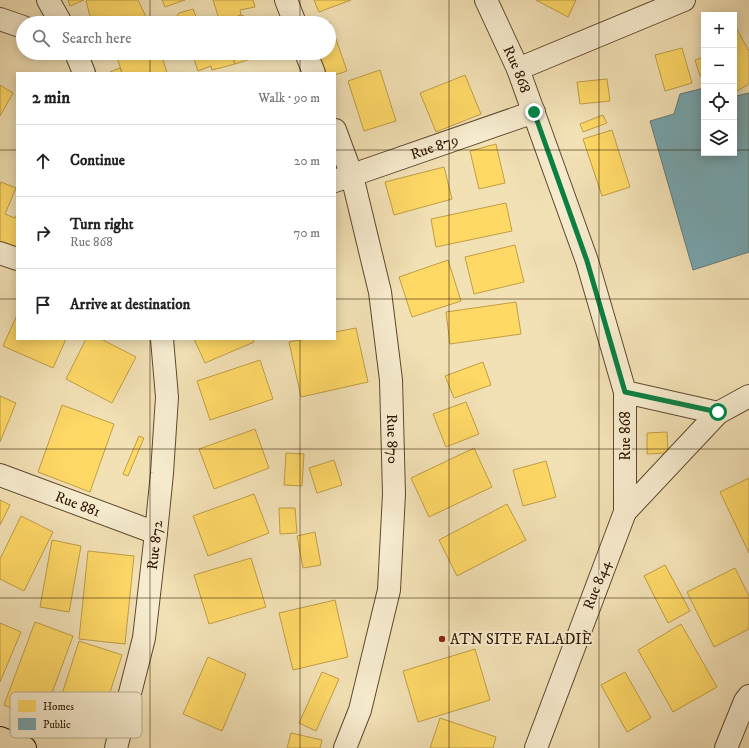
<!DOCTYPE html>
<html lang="en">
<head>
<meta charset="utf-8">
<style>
	:root { --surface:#fff; --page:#f2f2f2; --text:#222; --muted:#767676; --line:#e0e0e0 }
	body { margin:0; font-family:"IM FELL DW Pica",serif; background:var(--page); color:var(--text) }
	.controls { position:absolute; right:12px; top:12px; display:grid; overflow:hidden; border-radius:0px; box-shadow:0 2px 10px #0003 }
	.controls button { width:36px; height:36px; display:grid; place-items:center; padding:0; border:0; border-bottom:1px solid var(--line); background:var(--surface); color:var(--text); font:20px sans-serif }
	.stop { position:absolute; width:12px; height:12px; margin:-9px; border:3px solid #0b8043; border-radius:50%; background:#fff }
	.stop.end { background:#0b8043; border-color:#fff; box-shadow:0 1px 4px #0008 }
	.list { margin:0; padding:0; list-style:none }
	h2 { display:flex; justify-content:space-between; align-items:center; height:52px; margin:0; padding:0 16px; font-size:17px }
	h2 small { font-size:13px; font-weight:400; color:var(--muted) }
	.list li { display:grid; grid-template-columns:26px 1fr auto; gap:12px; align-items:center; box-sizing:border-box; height:72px; padding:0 16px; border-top:1px solid var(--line) }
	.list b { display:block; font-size:15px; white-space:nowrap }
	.list p { margin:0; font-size:13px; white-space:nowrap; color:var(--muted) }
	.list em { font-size:13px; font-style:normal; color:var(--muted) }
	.icon { flex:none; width:22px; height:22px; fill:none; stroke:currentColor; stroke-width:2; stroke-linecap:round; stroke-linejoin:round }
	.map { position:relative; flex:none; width:749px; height:748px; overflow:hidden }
	.search { position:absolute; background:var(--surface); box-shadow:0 2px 10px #0003; left:16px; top:16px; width:320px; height:44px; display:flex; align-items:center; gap:10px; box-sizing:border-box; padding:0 14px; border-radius:22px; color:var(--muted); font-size:15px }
	.panel { position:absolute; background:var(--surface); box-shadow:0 2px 10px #0003; left:16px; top:72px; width:320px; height:268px; border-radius:0px }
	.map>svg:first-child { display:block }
	.homes { fill:#ffd966; stroke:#c09e47 }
	.public { fill:#76a5af; stroke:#607a7a }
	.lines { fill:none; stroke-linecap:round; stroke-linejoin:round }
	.minor-casing { stroke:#5f482d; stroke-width:24 }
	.primary-casing { stroke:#2e1500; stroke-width:24 }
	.minor { stroke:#f7eccf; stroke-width:22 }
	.primary { stroke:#f2e1b5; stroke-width:22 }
	.route { stroke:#0b8043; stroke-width:5 }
	.grid { fill:none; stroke:#2e1500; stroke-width:1; stroke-opacity:0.55 }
	.poi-dot { fill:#8f2418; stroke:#f7eccf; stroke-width:1.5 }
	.labels { text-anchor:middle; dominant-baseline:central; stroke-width:4; stroke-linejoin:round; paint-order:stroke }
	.street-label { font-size:15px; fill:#2e1500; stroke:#f7eccf }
	.poi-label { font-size:15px; fill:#2e1500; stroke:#f7eccf; text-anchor:start }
	.key { fill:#f7eccf; stroke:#bbac91; stroke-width:1 }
	.key-label { font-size:11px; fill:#2e1500 }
</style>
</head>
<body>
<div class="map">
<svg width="749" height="748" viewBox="0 0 749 748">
	<rect width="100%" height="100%" fill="#f2e1b5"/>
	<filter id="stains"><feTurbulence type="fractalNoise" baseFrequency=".005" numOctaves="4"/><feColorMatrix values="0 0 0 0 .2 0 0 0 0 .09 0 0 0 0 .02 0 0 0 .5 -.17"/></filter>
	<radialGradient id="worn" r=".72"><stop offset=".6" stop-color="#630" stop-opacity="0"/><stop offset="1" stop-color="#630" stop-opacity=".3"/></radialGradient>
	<path class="homes" d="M68,0H84L70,6Z
		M88,0H138L149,23H92L86,1Z
		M162,0H185L165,7Z
		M213,0H253L255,7L240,10L241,15L220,22Z
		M314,0H351L319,12Z
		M536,0H576L568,17Z
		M193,9L197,19L185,23H177L175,18L179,13Z
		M243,15L246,23H223Z
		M330,22L347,71L335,75V73H324L317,53H329V23H327Z
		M734,24L749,51V84L737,91L734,87Z
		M682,48L692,83L665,91L655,55Z
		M120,53H161L167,73H122L116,54Z
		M192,53H231L235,64L212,70L211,66L198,71Z
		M231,53H256L257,57L235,64Z
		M704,57V75L700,76L695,60Z
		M120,68L122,73H110V72Z
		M380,70L396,121L364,131L348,81Z
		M465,75L481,114L436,132L420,93Z
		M607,79L610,101L580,104L577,82Z
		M0,85L13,93L0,116Z
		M603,115L607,123L583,132L580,124Z
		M612,130L630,187L602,196L583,139Z
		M496,144L505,183L479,189L470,151Z
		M444,167L452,199L394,215L385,182Z
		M1,182L16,188L5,214L15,218L17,214V252L0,246V185Z
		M506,203L512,231L436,247L431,219Z
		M515,245L524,282L474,294L465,257Z
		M448,260L461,301L412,317L399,277Z
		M516,302L521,334L450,344L446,312Z
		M17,315V339H66L53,368L3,346Z
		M356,328L368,382L301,397L289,342L304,339H335V332Z
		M86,339H101L136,357L112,403L66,379Z
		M194,339H253L254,342L205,363Z
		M260,360L273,399L210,420L197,381Z
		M483,362L491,385L454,398L445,376Z
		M0,396L16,403L0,442Z
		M466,402L479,434L446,447L433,414Z
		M62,405L114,424L90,492L38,472Z
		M255,429L269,468L214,489L199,449Z
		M667,432L668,453L647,454V433Z
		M139,436L144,438L128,476L123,474Z
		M474,448L492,487L429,517L411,478Z
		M286,453L304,454L302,486L284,485Z
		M334,460L342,485L317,493L309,468Z
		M546,461L556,497L523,506L513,470Z
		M749,478V553L720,492Z
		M254,494L269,533L208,556L193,516Z
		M0,500L10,505L0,525Z
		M507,504L526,540L457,576L439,540Z
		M279,508H295L297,533L280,534Z
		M21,516L53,532L24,591L0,579V559Z
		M315,532L321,565L303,568L297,536Z
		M52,540L81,546L69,612L40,607Z
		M88,551L134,556L125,644L79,639Z
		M251,558L266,607L209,624L194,575Z
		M665,565L690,611L668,623L644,576Z
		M735,568L749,596V629L714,647L687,592Z
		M335,600L348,657L293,670L279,613Z
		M35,622L73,636L42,720L4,705Z
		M0,623L21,632L0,682Z
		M681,624L717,687L673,712L638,650Z
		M79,641L122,655L96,736L53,722Z
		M475,649L490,700L418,722L403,671Z
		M208,657L246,674L222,731L183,714Z
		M322,672L339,679L316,731L299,723Z
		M625,672L651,718L627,732L601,685Z
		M440,718L496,737L493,748H430Z
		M291,733L322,740L320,748H287Z"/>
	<path class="public" d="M704,88V153H734V94L736,96L749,93V252L693,270L650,121L674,114L680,94Z"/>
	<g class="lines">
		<g class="minor-casing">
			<g id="minor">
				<path d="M48,0L61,23"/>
				<path d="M286,0L295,23"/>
				<path id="s1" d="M486,0L518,69L587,261L625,392V512L536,748"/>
				<path d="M0,19L23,27"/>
				<path d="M76,53L84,73"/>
				<path d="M306,53L314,73"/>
				<path d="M518,69L684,0"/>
				<path id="s2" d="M335,130L352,176L380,292L391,380L394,494L389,590L360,710L345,748"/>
				<path id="s3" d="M335,181L534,112"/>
				<path d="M0,253L17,259"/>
				<path d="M625,392L718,413"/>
				<path id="s4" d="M0,475L156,533"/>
				<path d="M625,512L718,413L749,396"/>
				<path id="s5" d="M116,748L144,638L156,533L162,473L167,397L162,339"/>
				<path d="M726,748L745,701L749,696"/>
			</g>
		</g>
		<g class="primary-casing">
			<path id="primary" d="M0,738L25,748"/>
		</g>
		<use href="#minor" class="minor"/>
		<use href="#primary" class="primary"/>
	</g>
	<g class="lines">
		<path class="route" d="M534,112L587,261L625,392L718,412"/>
	</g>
	<path class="grid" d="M150,0V23M300,0V23M449,0V748M599,0V748M150,53V73M300,53V73M0,150H17M335,150H704M734,150H749M0,299H17M335,299H749M150,339V748M300,339V748M0,449H749M0,598H749"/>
	<circle class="poi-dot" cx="442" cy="639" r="4"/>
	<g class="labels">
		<g class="street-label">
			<text stroke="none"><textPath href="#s1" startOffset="76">Rue 868</textPath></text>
			<text stroke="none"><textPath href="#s3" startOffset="105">Rue 879</textPath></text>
			<text transform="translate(625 436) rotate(-90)">Rue 868</text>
			<text stroke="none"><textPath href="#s2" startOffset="316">Rue 870</textPath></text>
			<text stroke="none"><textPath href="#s4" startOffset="83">Rue 881</textPath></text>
			<text stroke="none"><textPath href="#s5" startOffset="207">Rue 872</textPath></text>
			<text transform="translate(597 585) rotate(-69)">Rue 844</text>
		</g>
		<g class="poi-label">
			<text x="450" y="639">ATN SITE FALADIÈ</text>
		</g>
	</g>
	<rect x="10" y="692" width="132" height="46" rx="6" class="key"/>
	<rect x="18" y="700" width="18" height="12" fill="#ffd966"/>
	<rect x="18" y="718" width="18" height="12" fill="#76a5af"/>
	<g class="key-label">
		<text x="43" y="710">Homes</text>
		<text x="43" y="728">Public</text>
	</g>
	<rect width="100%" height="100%" filter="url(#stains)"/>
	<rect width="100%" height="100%" fill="url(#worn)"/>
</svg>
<div class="controls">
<button>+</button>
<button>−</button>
<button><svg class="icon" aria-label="locate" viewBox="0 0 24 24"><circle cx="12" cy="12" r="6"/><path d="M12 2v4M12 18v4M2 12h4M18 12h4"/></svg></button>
<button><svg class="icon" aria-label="layers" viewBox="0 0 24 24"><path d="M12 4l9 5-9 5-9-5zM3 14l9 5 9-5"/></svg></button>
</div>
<div class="stop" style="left:718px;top:412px"></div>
<div class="stop end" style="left:534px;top:112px"></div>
<div class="search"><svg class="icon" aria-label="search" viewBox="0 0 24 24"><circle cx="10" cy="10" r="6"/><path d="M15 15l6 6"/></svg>Search here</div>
<section class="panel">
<h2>2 min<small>Walk · 90 m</small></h2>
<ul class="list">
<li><svg class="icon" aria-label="ahead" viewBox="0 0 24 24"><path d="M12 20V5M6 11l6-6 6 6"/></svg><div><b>Continue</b></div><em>20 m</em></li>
<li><svg class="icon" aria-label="right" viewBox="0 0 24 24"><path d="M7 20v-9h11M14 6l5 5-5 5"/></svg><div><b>Turn right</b><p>Rue 868</p></div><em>70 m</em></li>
<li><svg class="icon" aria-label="arrive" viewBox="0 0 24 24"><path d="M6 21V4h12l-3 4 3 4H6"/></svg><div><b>Arrive at destination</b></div></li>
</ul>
</section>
</div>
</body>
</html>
